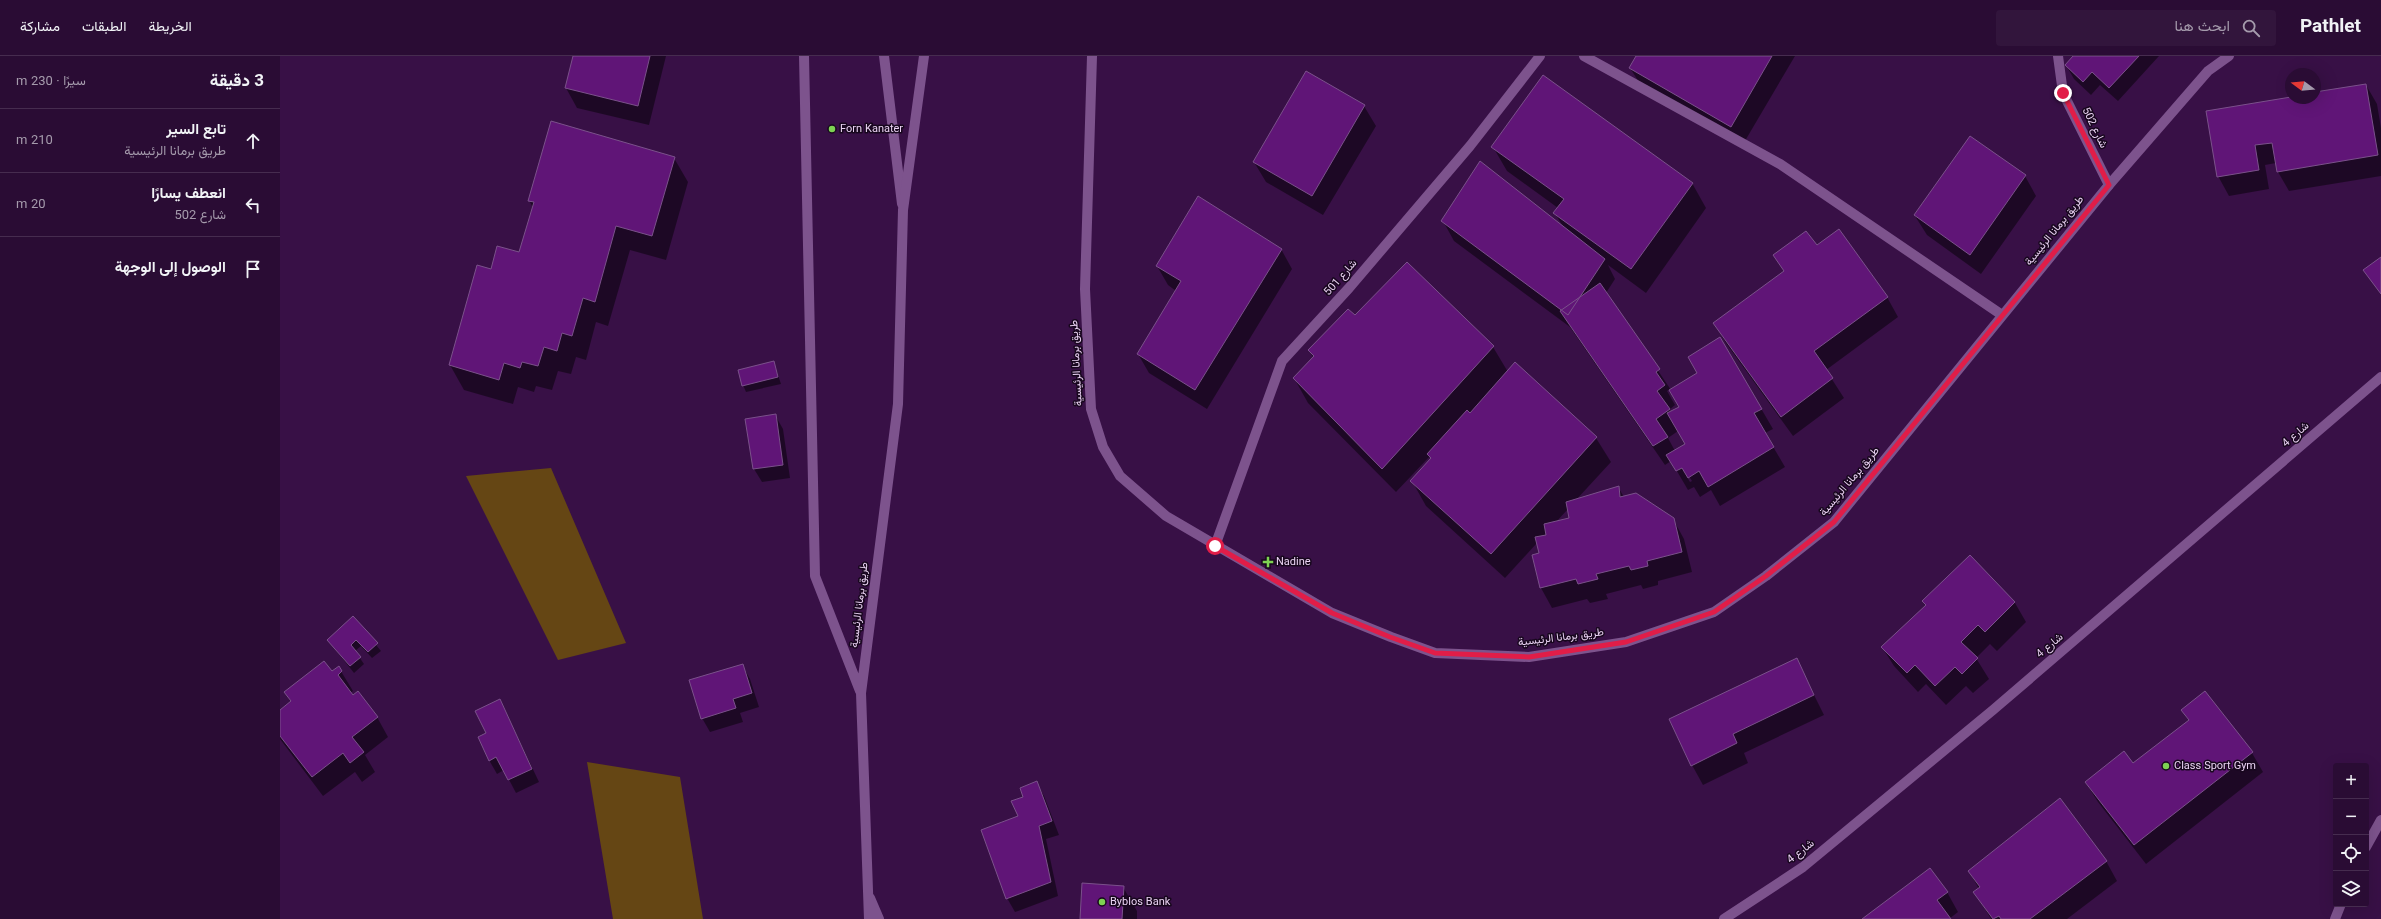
<!DOCTYPE html>
<html lang="ar">
<head>
<meta charset="utf-8">
<style>
	:root { --surface:#2a0c34; --page:#32153c; --text:#f1f3f6; --muted:#a59bac; --line:#462c4f }
	body { margin:0; font-family:Georgia,Vazirmatn,serif; background:var(--page); color:var(--text); direction:rtl }
	.controls { position:absolute; right:12px; bottom:12px; display:grid; overflow:hidden; border-radius:4px; box-shadow:0 4px 16px #0002 }
	.controls button { width:36px; height:36px; display:grid; place-items:center; padding:0; border:0; border-bottom:1px solid var(--line); background:var(--surface); color:var(--text); font:20px sans-serif }
	.compass { position:absolute; left:2005px; top:12px; width:36px; height:36px; border-radius:50%; background:var(--surface); box-shadow:0 4px 16px #0002; rotate:286deg }
	.stop { position:absolute; width:12px; height:12px; margin:-9px; border:3px solid #e11d48; border-radius:50%; background:#fff }
	.stop.end { background:#e11d48; border-color:#fff; box-shadow:0 1px 4px #0008 }
	.list { margin:0; padding:0; list-style:none }
	h2 { display:flex; justify-content:space-between; align-items:center; height:52px; margin:0; padding:0 16px; font-size:17px }
	h2 small { font-size:13px; font-weight:400; color:var(--muted) }
	.list li { display:grid; grid-template-columns:26px 1fr auto; gap:12px; align-items:center; box-sizing:border-box; height:64px; padding:0 16px; border-top:1px solid var(--line) }
	.list b { display:block; font-size:15px; white-space:nowrap }
	.list p { margin:0; font-size:13px; white-space:nowrap; color:var(--muted) }
	.list em { font-size:13px; font-style:normal; color:var(--muted) }
	.icon { flex:none; width:22px; height:22px; fill:none; stroke:currentColor; stroke-width:2; stroke-linecap:round; stroke-linejoin:round }
	.map { position:relative; flex:none; width:2101px; height:863px; overflow:hidden; direction:ltr }
	header { display:flex; align-items:center; gap:24px; box-sizing:border-box; height:56px; padding:0 20px; background:var(--surface); border-bottom:1px solid var(--line) }
	header strong { font-size:19px }
	nav { display:flex; gap:22px; margin-inline-start:auto; font-size:14px }
	.search { width:280px; height:36px; background:var(--page); display:flex; align-items:center; gap:10px; box-sizing:border-box; padding:0 14px; border-radius:4px; color:var(--muted); font-size:15px }
	main { display:flex }
	aside { flex:1; background:var(--surface) }
	.map>svg:first-child { display:block }
	.green { fill:#654614 }
	.shadow { fill:#0007; fill-rule:evenodd }
	.building { fill:#601577; stroke:#7b518b }
	.lines { fill:none; stroke-linecap:round; stroke-linejoin:round }
	.service { stroke:#7d538d; stroke-width:10 }
	.minor { stroke:#7d538d; stroke-width:10 }
	.tertiary { stroke:#7d538d; stroke-width:10 }
	.secondary { stroke:#7d538d; stroke-width:10 }
	.route { stroke:#e11d48; stroke-width:5 }
	.poi-dot { fill:#7ed153; stroke:#17071d; stroke-width:1.5 }
	.labels { text-anchor:middle; dominant-baseline:central; stroke-width:3; stroke-linejoin:round; paint-order:stroke }
	.street-label { font-size:11px; fill:#ead2f3; stroke:#17071d }
	.poi-label { font-size:11px; fill:#ead2f3; stroke:#17071d; text-anchor:start }
</style>
</head>
<body>
<header>
<strong>Pathlet</strong>
<div class="search"><svg class="icon" aria-label="search" viewBox="0 0 24 24"><circle cx="10" cy="10" r="6"/><path d="M15 15l6 6"/></svg>ابحث هنا</div>
<nav><a>الخريطة</a><a>الطبقات</a><a>مشاركة</a></nav>
</header>
<main>
<div class="map">
<svg width="2101" height="863" viewBox="0 0 2101 863">
	<rect width="100%" height="100%" fill="#381046"/>
	<path class="green" d="M271,412L346,587L278,604L186,420Z
		M307,706L400,721L423,863H333Z"/>
	<path class="shadow" d="M294,0H386L369,69L297,52L286,32Z
		M1357,0H1515L1462,90L1362,31L1350,12Z
		M1795,0H1879L1838,45L1820,29L1811,39L1794,23L1786,9Z
		M1026,16L1084,50L1096,70L1043,159L986,126L974,106Z
		M2086,29L2097,48L2101,72V120L2009,135L1998,116L1996,107L1985,109L1989,133L1949,140L1938,120L1927,56L2035,42V37Z
		M1213,91L1412,127L1426,152L1366,237L1328,209L1335,223L1326,237L1391,334L1418,317L1440,282L1493,373L1485,377L1505,411L1440,450L1431,434L1420,441L1414,431L1408,434L1391,405L1385,409L1290,271L1174,185L1163,165L1283,171L1275,157L1278,152L1227,115ZM1390,333L1400,351L1391,356L1389,354L1395,349L1387,335ZM1398,375L1406,388L1395,395L1388,382ZM1403,414H1405L1412,425L1410,426Z
		M394,102L408,126L386,204L350,194L328,270L316,266L306,304L296,301L291,318L278,315L272,334L256,330L254,336L238,331L233,348L184,334L170,309L211,214L240,197L253,152L249,144Z
		M1745,120L1756,140L1701,218L1647,179L1635,160Z
		M1536,190L1607,241L1618,261L1546,314L1564,342L1513,380L1446,287L1435,268L1504,216L1495,199Z
		M1001,193L1012,213L927,353L869,317L858,298L896,235L888,229L877,210Z
		M1075,261L1213,291L1228,316L1236,308L1316,382L1331,406L1296,444L1338,431L1344,441L1393,463L1404,483L1412,516L1378,525V529L1363,533L1361,529L1326,538L1328,543L1310,547L1307,543L1272,552L1261,532L1253,500L1260,498L1257,487L1225,522L1146,450L1132,425L1151,403L1150,400L1116,436L1028,347L1014,322L1034,302L1029,294ZM1288,453L1290,463L1276,466Z
		M494,307L501,328L466,336L463,329Z
		M495,359L503,373L510,422L482,426L474,413Z
		M1690,501L1735,547L1746,566L1717,595L1710,588L1696,602L1709,623L1693,637L1686,630L1666,649L1646,628L1638,636L1614,610L1602,591L1646,550L1643,546Z
		M73,561L101,595L92,602L81,590L75,595L84,608L74,617L48,584Z
		M1516,603L1544,659L1464,697L1468,707L1423,729L1412,709Z
		M462,609L470,623L479,651L460,657L463,666L430,676L422,662Z
		M59,612L73,635L70,637L97,661L108,681L85,699L95,716L82,726L75,716L43,740L0,683V655L11,646L5,636Z
		M1925,636L1972,697L1983,716L1866,808L1818,746L1806,727L1853,709L1909,665L1902,654Z
		M220,644L259,726L236,737L224,714L217,718L209,704L207,677Z
		M756,727L764,740L779,779L766,783L778,840L735,856L727,842L739,761L744,741Z
		M1826,805L1837,825L1787,863H1711L1695,836L1699,833L1689,815Z
		M843,831L857,855V863H801Z
		M1667,836L1678,856L1669,863H1583Z"/>
	<path class="building" d="M293,0H370L358,50L285,32Z
		M1356,0H1492L1451,71L1349,12Z
		M1793,0H1859L1829,32L1812,16L1803,26L1785,9Z
		M1026,15L1085,49L1032,140L973,106Z
		M1263,19L1413,127L1351,213L1273,157L1284,143L1211,91Z
		M2086,28L2098,99L1997,116L1992,87L1975,89L1979,114L1937,121L1926,55L2011,41L2035,42V36Z
		M271,65L395,101L372,180L336,170L315,246L303,242L292,280L282,277L277,295L264,291L258,310L242,306L240,312L224,307L219,324L169,309L197,209L211,213L217,190L239,196L254,146L248,145Z
		M1690,80L1746,119L1690,199L1634,159Z
		M1200,105L1325,203L1288,259L1161,165Z
		M918,140L1002,193L915,334L857,298L901,225L876,210Z
		M1559,173L1608,241L1534,295L1553,322L1501,361L1433,267L1504,215L1493,199L1526,175L1537,189Z
		M2101,201V238L2083,214Z
		M1127,206L1214,290L1102,413L1013,322L1034,300L1028,294L1068,253L1075,259Z
		M1320,227L1380,313L1376,316L1385,329L1377,335L1390,353L1376,363L1388,381L1373,390L1280,255Z
		M1440,281L1482,353L1474,357L1494,391L1428,431L1419,415L1408,422L1402,412L1396,415L1386,399L1405,388L1387,357L1399,351L1389,334L1417,317L1408,301Z
		M494,305L498,321L462,330L458,314Z
		M1235,306L1317,381L1211,498L1130,425L1151,402L1147,398L1187,354L1190,357Z
		M496,358L503,409L473,413L465,363Z
		M1339,430L1340,441L1356,437L1394,462L1402,496L1367,505L1368,510L1351,514L1349,510L1316,518L1318,523L1298,528L1296,523L1260,532L1252,499L1259,497L1255,481L1266,479L1264,468L1289,462L1286,446Z
		M1690,499L1735,546L1705,576L1698,569L1681,586L1698,602L1682,618L1675,611L1655,630L1635,609L1627,617L1601,591L1646,549L1642,545Z
		M73,560L98,587L88,596L76,584L71,589L81,601L70,610L47,584Z
		M1517,602L1534,639L1453,678L1457,687L1411,710L1389,663Z
		M44,605L52,615L59,610L62,615L58,619L73,639L78,635L98,661L72,681L84,696L70,707L63,697L32,721L0,680V654L11,645L4,636Z
		M463,608L472,637L453,643L456,652L421,663L409,624Z
		M1925,635L1973,696L1854,789L1805,726L1844,695L1853,707L1909,664L1901,654Z
		M220,643L252,713L228,724L216,701L209,705L198,681L206,677L195,655Z
		M757,725L772,765L759,770L771,826L726,843L701,774L738,760L731,745L743,741L740,732Z
		M1780,742L1827,805L1750,863H1721L1719,860L1713,863L1693,836L1700,831L1688,815Z
		M1650,812L1668,836L1657,844L1671,863H1582Z
		M802,827L844,830L842,863H800Z"/>
	<g class="lines">
		<path class="service" d="M604,0L622,148"/>
		<path class="minor" d="M1304,0L1500,108L1722,259
			M1778,0L1783,37L1829,129
			M935,490L1002,305L1069,232L1190,90L1260,0
			M2086,791L2101,764
			M2055,863L2061,848"/>
		<path class="tertiary" d="M524,0L535,520L580,635
			M812,0L805,233L811,353L823,391L840,420L886,460L1052,557L1111,581L1155,597L1249,601L1346,586L1434,556L1486,520L1554,466L1829,129L1928,15L1949,0
			M590,842L599,863
			M589,863L581,637L618,348L623,154L644,0"/>
		<path class="secondary" d="M1444,863L1523,811L1713,654L2101,321"/>
	</g>
	<g class="lines">
		<path class="route" d="M935,490L1052,557L1110,581L1155,597L1249,601L1346,586L1434,556L1486,520L1554,466L1829,129L1783,37"/>
	</g>
	<g class="poi-dot">
		<circle cx="552" cy="73" r="4"/>
		<path d="M986 500h4v4h4v4h-4v4h-4v-4h-4v-4h4z"/>
		<circle cx="1886" cy="710" r="4"/>
		<circle cx="822" cy="846" r="4"/>
	</g>
	<g class="labels">
		<g class="street-label">
			<text transform="translate(1814 72) rotate(64)">شارع 502</text>
			<text transform="translate(1775 175) rotate(-51)">طريق برمانا الرئيسية</text>
			<text transform="translate(1061 222) rotate(-49)">شارع 501</text>
			<text transform="translate(797 307) rotate(-93)">طريق برمانا الرئيسية</text>
			<text transform="translate(2016 379) rotate(-41)">شارع 4</text>
			<text transform="translate(1570 426) rotate(-50)">طريق برمانا الرئيسية</text>
			<text transform="translate(580 549) rotate(-83)">طريق برمانا الرئيسية</text>
			<text transform="translate(1281 582) rotate(-7)">طريق برمانا الرئيسية</text>
			<text transform="translate(1770 590) rotate(-40)">شارع 4</text>
			<text transform="translate(1521 796) rotate(-38)">شارع 4</text>
		</g>
		<g class="poi-label">
			<text x="560" y="73">Forn Kanater</text>
			<text x="996" y="506">Nadine</text>
			<text x="1894" y="710">Class Sport Gym</text>
			<text x="830" y="846">Byblos Bank</text>
		</g>
	</g>
</svg>
<div class="controls">
<button>+</button>
<button>−</button>
<button><svg class="icon" aria-label="locate" viewBox="0 0 24 24"><circle cx="12" cy="12" r="6"/><path d="M12 2v4M12 18v4M2 12h4M18 12h4"/></svg></button>
<button><svg class="icon" aria-label="layers" viewBox="0 0 24 24"><path d="M12 4l9 5-9 5-9-5zM3 14l9 5 9-5"/></svg></button>
</div>
<svg class="compass" viewBox="-18 -18 36 36"><path d="M0-13l5 13h-10z" fill="#e53935"/><path d="M0 13l5-13h-10z" fill="#a59bac"/></svg>
<div class="stop" style="left:935px;top:490px"></div>
<div class="stop end" style="left:1783px;top:37px"></div>
</div>
<aside>
<h2>3 دقيقة<small>سيرًا · 230 m</small></h2>
<ul class="list">
<li><svg class="icon" aria-label="ahead" viewBox="0 0 24 24"><path d="M12 20V5M6 11l6-6 6 6"/></svg><div><b>تابع السير</b><p>طريق برمانا الرئيسية</p></div><em>210 m</em></li>
<li><svg class="icon" aria-label="left" viewBox="0 0 24 24"><path d="M17 20v-9H6M10 6l-5 5 5 5"/></svg><div><b>انعطف يسارًا</b><p>شارع 502</p></div><em>20 m</em></li>
<li><svg class="icon" aria-label="arrive" viewBox="0 0 24 24"><path d="M6 21V4h12l-3 4 3 4H6"/></svg><div><b>الوصول إلى الوجهة</b></div></li>
</ul>
</aside>
</main>
</body>
</html>
